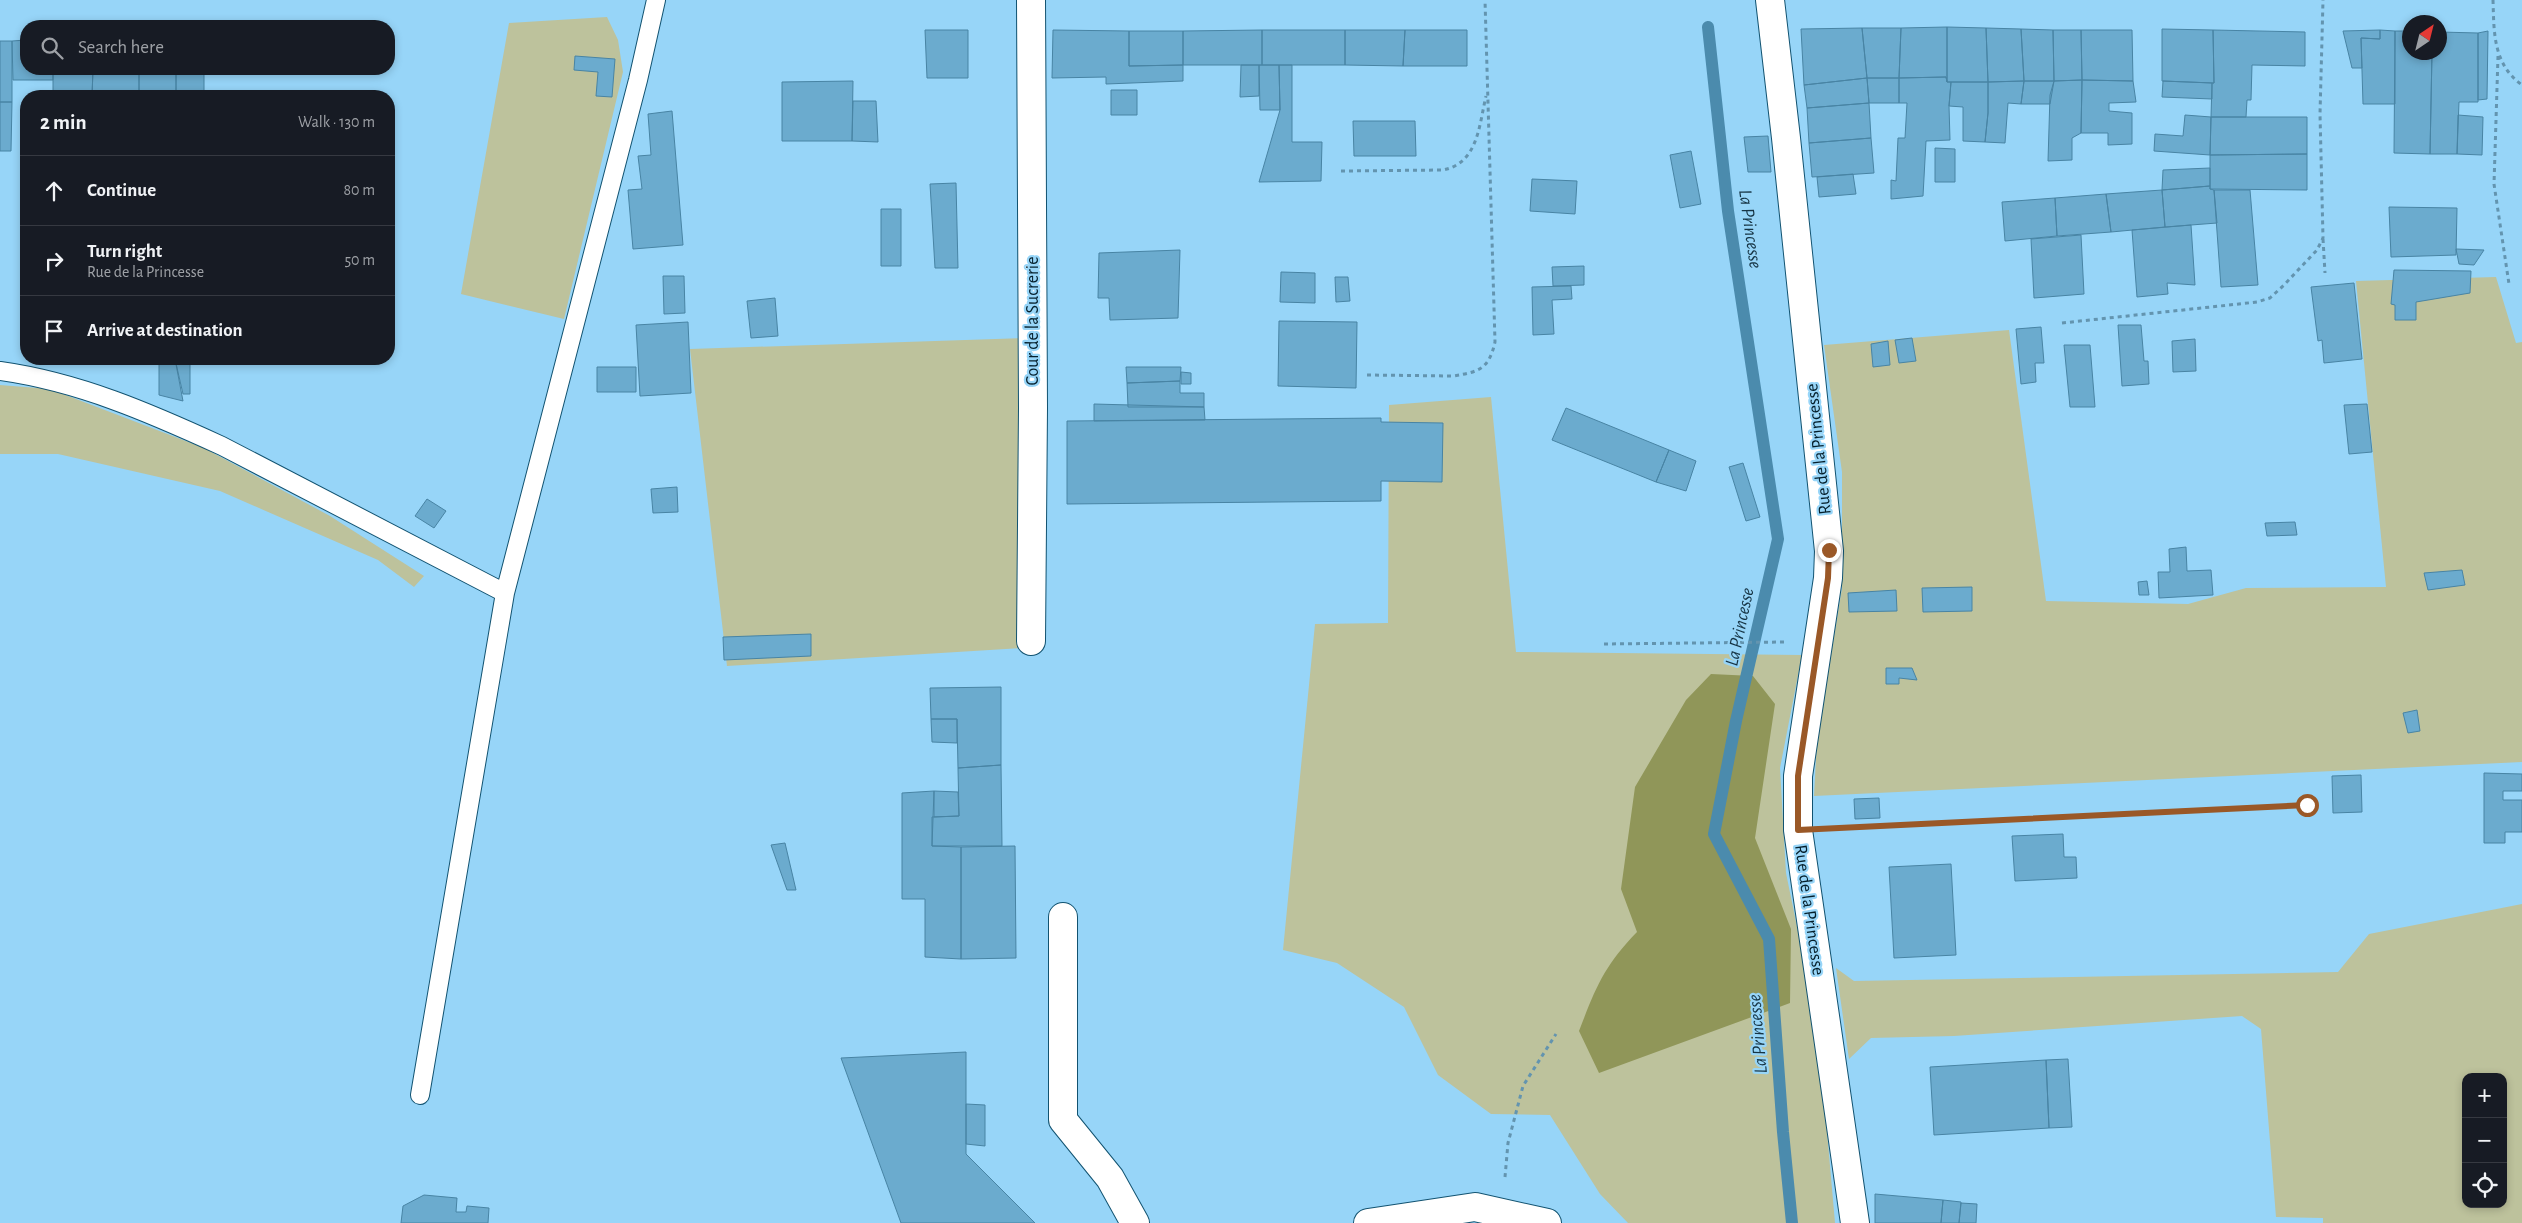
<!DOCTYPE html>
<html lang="en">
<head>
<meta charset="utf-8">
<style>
	:root { --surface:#171b24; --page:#20242c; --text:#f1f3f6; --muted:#9ea1a6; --line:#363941 }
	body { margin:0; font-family:"Alegreya Sans",sans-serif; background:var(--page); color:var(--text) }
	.controls { position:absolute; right:15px; bottom:15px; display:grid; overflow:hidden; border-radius:10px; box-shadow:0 2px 8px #0003 }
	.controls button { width:45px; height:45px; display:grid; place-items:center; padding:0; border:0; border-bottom:1px solid var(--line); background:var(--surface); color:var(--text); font:25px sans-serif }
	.compass { position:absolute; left:2402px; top:15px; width:45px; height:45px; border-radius:50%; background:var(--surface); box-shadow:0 2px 8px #0003; rotate:35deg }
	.stop { position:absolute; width:15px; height:15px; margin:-11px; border:4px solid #9a5827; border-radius:50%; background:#fff }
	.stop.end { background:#9a5827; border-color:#fff; box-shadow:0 1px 5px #0008 }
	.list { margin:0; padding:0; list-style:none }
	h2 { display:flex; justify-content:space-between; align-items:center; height:65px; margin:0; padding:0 20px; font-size:21px }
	h2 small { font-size:16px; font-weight:400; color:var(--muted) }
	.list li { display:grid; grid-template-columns:32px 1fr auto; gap:15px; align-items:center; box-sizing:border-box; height:70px; padding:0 20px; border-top:1px solid var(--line) }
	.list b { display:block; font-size:19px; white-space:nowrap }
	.list p { margin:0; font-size:16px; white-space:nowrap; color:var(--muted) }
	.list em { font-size:16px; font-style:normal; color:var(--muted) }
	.icon { flex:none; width:28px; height:28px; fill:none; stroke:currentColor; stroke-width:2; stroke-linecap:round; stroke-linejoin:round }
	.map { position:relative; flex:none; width:2522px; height:1223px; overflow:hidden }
	.search { position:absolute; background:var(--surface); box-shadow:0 2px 8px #0003; left:20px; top:20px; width:375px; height:55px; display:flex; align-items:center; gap:12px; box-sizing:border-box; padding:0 18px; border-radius:20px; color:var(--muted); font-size:19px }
	.panel { position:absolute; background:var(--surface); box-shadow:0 2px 8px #0003; left:20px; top:90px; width:375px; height:275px; border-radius:20px }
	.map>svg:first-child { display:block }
	.green { fill:#bdc29c; fill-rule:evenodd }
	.forest { fill:#909659 }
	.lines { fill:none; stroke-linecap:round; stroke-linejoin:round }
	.stream { stroke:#4b8bad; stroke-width:12 }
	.building { fill:#6babce; stroke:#4884a4 }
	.service-casing { stroke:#125371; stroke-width:20 }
	.minor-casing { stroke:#125371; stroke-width:30 }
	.path { stroke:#6394af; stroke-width:3; stroke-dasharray:4 4; stroke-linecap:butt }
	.service { stroke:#fff; stroke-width:18 }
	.minor { stroke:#fff; stroke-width:28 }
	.route { stroke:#9a5827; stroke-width:6 }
	.labels { text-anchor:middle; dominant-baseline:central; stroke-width:4.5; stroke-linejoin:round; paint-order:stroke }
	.street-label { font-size:18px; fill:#051f2b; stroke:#97d5f8 }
	.water-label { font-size:19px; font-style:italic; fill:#163444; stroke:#97d5f8 }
</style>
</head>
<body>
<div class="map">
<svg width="2522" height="1223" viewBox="0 0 2522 1223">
	<rect width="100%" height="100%" fill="#97d5f8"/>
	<path class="green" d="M607,17L618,40L623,72L564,319L461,294L509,23Z
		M2496,277L2516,343L2522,342V762L1814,796L1817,739L1842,588V472L1824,345L2009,330L2046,601L2188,604L2246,588L2386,587L2356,281Z
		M1024,338V648L727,666L690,349Z
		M0,385L50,389L204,448L330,516L424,576L414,587L378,560L220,491L58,454H0Z
		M1491,397L1516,652L1802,655L1780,768L1786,873L1818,1029L1835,1223H1628L1600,1194L1550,1115L1491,1114L1438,1075L1404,1007L1337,963L1283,950L1315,624L1388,623L1389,405Z
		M2522,904V1223H2323V1218L2276,1217L2261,1029L2242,1016L1954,1036L1871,1038L1849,1059L1836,968L1854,981L2338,972L2369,934ZM2466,1077H2503V1204H2466Z"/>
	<path class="forest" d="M1711,674L1753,676L1775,704L1755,838L1791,929L1790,1003L1599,1073L1579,1031C1596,987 1604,966 1637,932L1621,889L1635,787L1686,700Z"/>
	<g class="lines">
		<path class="stream" d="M1708,27L1728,211L1778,539L1736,721L1714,834L1769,939L1783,1132L1792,1223"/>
	</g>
	<path class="building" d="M1947,27L1986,28L1988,82H1947Z
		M1947,27V82L1946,77L1899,78L1901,28Z
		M1862,28H1901L1899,78H1867Z
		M1862,28L1867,78L1804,85L1801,29Z
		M1986,28L2021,29L2024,81L1988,82Z
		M2021,29L2053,30L2054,81H2024Z
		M2162,29L2213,30L2214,83L2162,81Z
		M925,30H968V78H927Z
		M1053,30L1129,31V66L1183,65V81L1106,84V77L1052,78Z
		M1262,30H1345V65H1262Z
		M1262,30V65H1183V31Z
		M1345,30H1405L1403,66L1345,65Z
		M1405,30H1467V66H1403Z
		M2053,30H2081L2082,80L2054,81Z
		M2081,30H2132L2133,81L2082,80Z
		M2213,30L2305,32V66L2252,65L2251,100H2247L2246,117H2211L2212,83H2214Z
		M2380,30L2395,31V104H2363L2361,38L2380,39Z
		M2380,30V39L2361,38L2362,68H2352L2343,31Z
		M1129,31H1183V65L1129,66Z
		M2395,31H2410V52H2432L2430,154L2394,153Z
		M2488,31L2487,99L2478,100V33Z
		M2440,32L2478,33V102H2459L2457,154H2430L2432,52H2440Z
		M26,40V69H53V80H13L12,41Z
		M0,41H12V102H0Z
		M575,56L615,59L612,97L596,96L598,72L574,70Z
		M1241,65H1259V96L1240,97Z
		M1259,65H1279L1280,110H1260Z
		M1279,65H1292V142H1322L1321,181L1259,182L1280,110Z
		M53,69H93L92,96H53Z
		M93,69H139V96H92Z
		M139,69H176V96H139Z
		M176,69H204V96H176Z
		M1946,77L1947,82H1951L1949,106L1950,140L1926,141L1923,196L1891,199V180L1896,181L1898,138H1905L1907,103H1899V78Z
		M1867,78H1899V103H1869Z
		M1867,78L1869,103L1807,108L1804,85Z
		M2082,80L2133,81L2136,102L2109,103V111L2132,113V144L2108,145V133H2081Z
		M2082,80L2081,133L2072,138V160L2048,161L2050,95L2054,81Z
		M853,81L852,141H782V82Z
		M2024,81H2054L2050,104H2021Z
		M2024,81L2021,104L2008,103L2005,143L1985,142L1988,113V82Z
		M2163,81L2212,83V99L2162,97Z
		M1951,82H1988V113L1985,142L1963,141V107L1949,106Z
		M1111,90H1137V115H1111Z
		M853,101H876L878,142L852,141Z
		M0,102H12L11,151H0Z
		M1869,103L1871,138L1809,143L1807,108Z
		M672,111L683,245L633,249L628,190L642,189L638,156L651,155L648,114Z
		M2185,115L2211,117L2210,155L2154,151L2155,134L2183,136Z
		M2458,115L2483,117L2482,155L2457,154Z
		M2211,117H2307V154L2210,155Z
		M1353,121H1415L1416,156H1354Z
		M1768,136L1771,172H1748L1744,137Z
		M1871,138L1874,173L1812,177L1809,143Z
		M1935,148L1955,149V182H1935Z
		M1691,151L1701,204L1680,208L1670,155Z
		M2307,154V190L2210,189V155Z
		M2210,168V186L2162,190L2163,170Z
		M1853,174L1856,194L1819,197L1817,177Z
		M1532,179L1577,181L1575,214L1530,211Z
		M956,183L958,268H935L930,184Z
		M2210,186V189L2214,190L2217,223L2165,227L2162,190Z
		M2162,190L2165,227L2111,232L2106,194Z
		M2214,190H2250L2258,285L2221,287Z
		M2106,194L2111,232L2057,236L2055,198Z
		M2055,198L2057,236L2005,241L2002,202Z
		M2389,207L2457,208L2456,255L2391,257Z
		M881,209H901V266H881Z
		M2191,225L2195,285L2167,283L2168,294L2137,297L2132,230Z
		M2081,235L2084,294L2034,298L2031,239Z
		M2456,249L2484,250L2474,265L2459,264Z
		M1180,250L1178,318L1110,320L1109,298H1098L1099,253Z
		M1584,266V285L1553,286L1552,267Z
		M2394,270L2471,271L2470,293L2416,302V320H2395V305L2391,304Z
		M1281,272L1315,273V303L1280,302Z
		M663,276H684L685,313L664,314Z
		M1335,277H1348L1350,301L1336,302Z
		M2354,283L2362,359L2324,363L2322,340L2318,341L2311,287Z
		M1571,286L1572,299L1552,300L1554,334L1533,335L1532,287Z
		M775,298L778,336L751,338L747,301Z
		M1279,321L1357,322L1356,388L1278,386Z
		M688,322L691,393L640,396L636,325Z
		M2118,325H2141L2144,361H2148L2149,384L2122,386Z
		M2041,327L2044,363H2035L2036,382L2021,384L2016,329Z
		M1912,338L1916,361L1899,363L1895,340Z
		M2195,339L2196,371L2173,372L2172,341Z
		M1888,341L1890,365L1873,367L1871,344Z
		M2064,345H2090L2095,407H2070Z
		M159,359H175L183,401L159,395Z
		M175,359H190V394H183Z
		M597,367H636V392H597Z
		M1126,367H1181L1180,381L1127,383Z
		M1181,372L1191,373V384H1181Z
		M1180,381V393H1204V407H1128L1127,383Z
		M1094,404L1204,407L1205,420L1094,421Z
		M2367,404L2372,452L2349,454L2344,405Z
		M1566,408L1669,450L1656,482L1552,440Z
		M1381,418V422L1443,423L1442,482L1381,481V501L1067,504V421Z
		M1669,450L1696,461L1686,491L1656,482Z
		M1743,463L1760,517L1746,521L1729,467Z
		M677,487L678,512L653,513L651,489Z
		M427,499L446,511L434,528L415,516Z
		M2295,522L2297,535L2267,536L2265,523Z
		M2186,547L2187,571L2211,570L2213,595L2159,598L2158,572H2170L2169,549Z
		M2462,570L2465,585L2428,590L2424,573Z
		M2147,581L2149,595H2139L2138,582Z
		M1972,587V611L1923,612L1922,588Z
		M1896,590L1897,611L1849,612L1848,593Z
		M811,634V656L724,660L723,637Z
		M1886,668H1912L1917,680L1899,678V684H1886Z
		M1001,687V765L958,768L957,719H931L930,688Z
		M2417,710L2420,731L2408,733L2403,713Z
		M931,719H957V743L932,742Z
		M1001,765L1002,846H932V817L959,816L958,768Z
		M2484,773L2522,774V791H2503V800H2522V832H2505V843H2484Z
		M2361,775L2362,812L2333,813L2332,776Z
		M934,791L958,792L959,816L934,817Z
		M934,791L932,846L961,847V959L925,957V899H902V793Z
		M1879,798L1880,818L1855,819L1854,799Z
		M2063,834L2064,857H2076L2077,878L2015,881L2012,836Z
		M785,843L796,890H787L771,845Z
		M1015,846L1016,958L961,959V847Z
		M1951,864L1956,955L1894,958L1889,867Z
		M966,1052V1154L1035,1223H901L841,1058Z
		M2068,1059L2072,1127L2049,1128L2046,1060Z
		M2046,1060L2049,1128L1934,1135L1930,1067Z
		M966,1104L985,1105V1146L966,1144Z
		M1875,1194L1943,1200L1941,1223H1875Z
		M424,1195L457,1198L456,1212H466L467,1206L489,1208L488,1223H401L403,1206Z
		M1943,1200L1961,1202L1959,1223H1941Z
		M1961,1203L1977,1204L1976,1223H1959Z"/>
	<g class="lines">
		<g class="service-casing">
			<path id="service" d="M0,371C79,382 150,413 222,446L505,593L420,1095
				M505,593L638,80L656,0"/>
		</g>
		<g class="minor-casing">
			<path id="minor" d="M1770,0L1786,138L1829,551L1828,578L1798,776V830L1855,1223
				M1031,641L1033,408L1031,0
				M1063,917V1120L1110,1178L1135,1223
				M1368,1223L1475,1207L1547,1223"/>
		</g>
		<path class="path" d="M2493,0C2494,33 2493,64 2522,85
			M2498,56L2494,184L2509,284
			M1341,171L1443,170C1478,163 1479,126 1486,96
			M2323,239L2325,273
			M2062,323L2257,302L2270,298L2284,285L2317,250L2323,238L2320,114L2323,0
			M1367,375L1453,376C1479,372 1489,369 1495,342L1485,0
			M1604,644L1784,642
			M1833,828L2307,805
			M1505,1177L1508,1143L1523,1086L1556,1034"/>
		<use href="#service" class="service"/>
		<use href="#minor" class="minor"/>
	</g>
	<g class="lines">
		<path class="route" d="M1829,550L1828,578L1798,776V830L2307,805"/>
	</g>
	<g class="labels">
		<g class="street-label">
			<text transform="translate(1033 321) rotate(-90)">Cour de la Sucrerie</text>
			<text transform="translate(1819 449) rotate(-96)">Rue de la Princesse</text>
			<text transform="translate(1809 910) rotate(82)">Rue de la Princesse</text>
		</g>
		<g class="water-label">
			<text transform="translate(1750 229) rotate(82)">La Princesse</text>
			<text transform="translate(1740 627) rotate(-78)">La Princesse</text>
			<text transform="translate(1758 1034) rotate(-95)">La Princesse</text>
		</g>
	</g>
</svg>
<div class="controls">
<button>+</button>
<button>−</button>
<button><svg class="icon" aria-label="locate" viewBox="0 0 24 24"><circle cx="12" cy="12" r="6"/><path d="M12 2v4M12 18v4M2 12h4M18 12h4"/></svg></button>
</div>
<svg class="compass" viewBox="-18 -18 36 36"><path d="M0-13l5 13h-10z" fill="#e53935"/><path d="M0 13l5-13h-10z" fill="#9ea1a6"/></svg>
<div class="stop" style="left:2307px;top:805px"></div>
<div class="stop end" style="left:1829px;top:550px"></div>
<div class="search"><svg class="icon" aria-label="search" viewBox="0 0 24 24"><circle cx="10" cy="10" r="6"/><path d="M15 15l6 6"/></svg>Search here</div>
<section class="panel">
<h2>2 min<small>Walk · 130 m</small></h2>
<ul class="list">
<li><svg class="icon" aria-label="ahead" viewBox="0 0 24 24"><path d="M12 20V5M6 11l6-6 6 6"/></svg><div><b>Continue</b></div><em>80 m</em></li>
<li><svg class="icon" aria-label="right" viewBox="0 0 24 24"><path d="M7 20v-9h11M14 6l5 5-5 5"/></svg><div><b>Turn right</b><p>Rue de la Princesse</p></div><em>50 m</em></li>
<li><svg class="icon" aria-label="arrive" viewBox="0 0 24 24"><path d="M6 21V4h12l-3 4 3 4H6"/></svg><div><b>Arrive at destination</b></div></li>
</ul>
</section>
</div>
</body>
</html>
